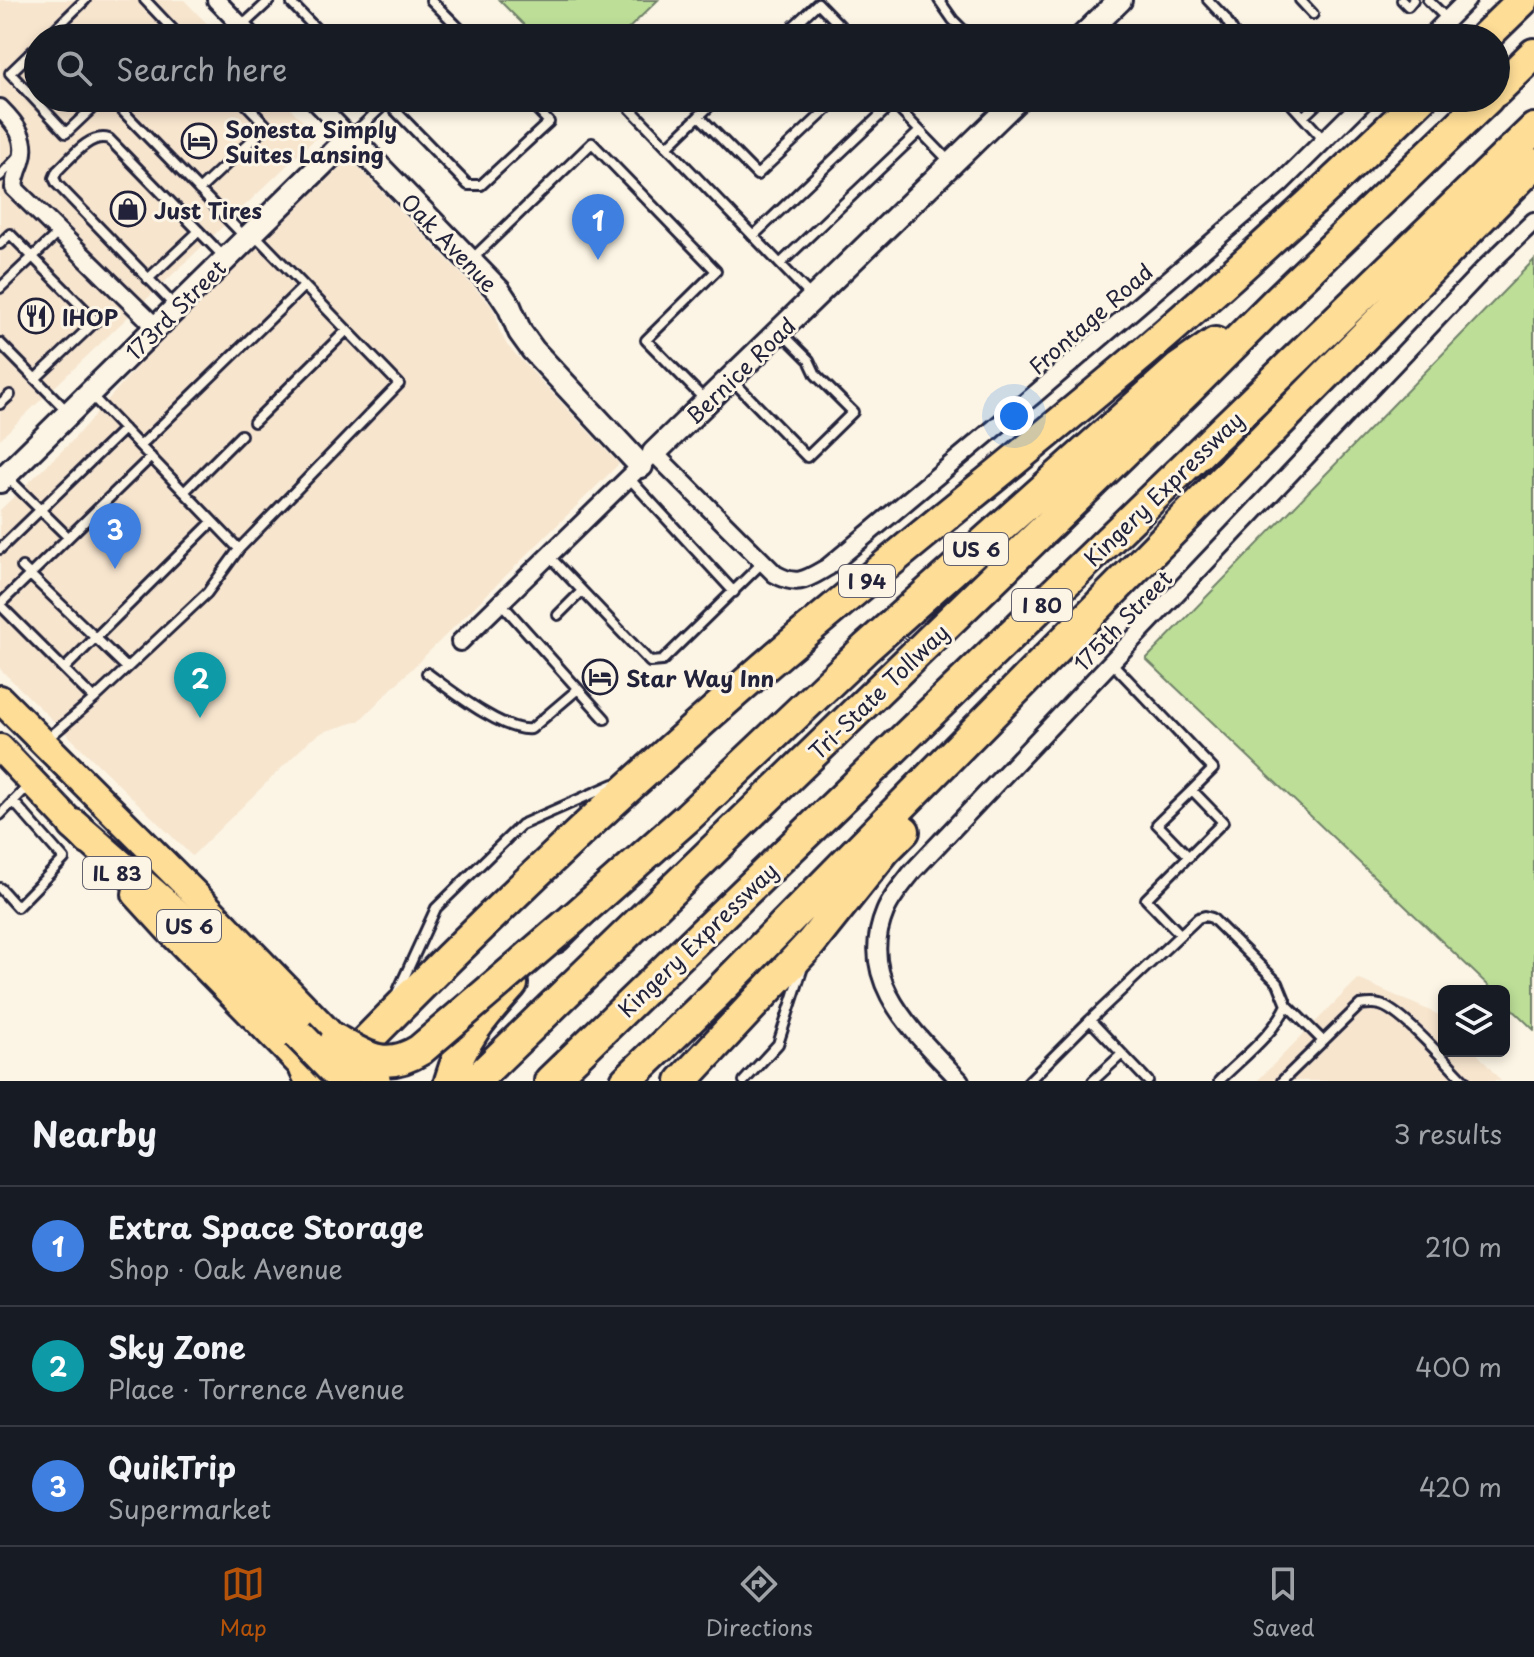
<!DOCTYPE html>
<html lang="en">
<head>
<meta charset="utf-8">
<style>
	:root { --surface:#171b24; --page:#242831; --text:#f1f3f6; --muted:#9ea1a6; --line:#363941; --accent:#b45309 }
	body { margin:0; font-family:"Playpen Sans",sans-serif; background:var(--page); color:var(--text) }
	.controls { position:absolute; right:24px; bottom:24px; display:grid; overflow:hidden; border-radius:12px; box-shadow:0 4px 12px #0003 }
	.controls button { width:72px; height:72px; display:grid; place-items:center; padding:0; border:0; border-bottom:2px solid var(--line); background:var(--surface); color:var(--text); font:40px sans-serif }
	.you { position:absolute; left:1014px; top:416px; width:28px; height:28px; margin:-20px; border:6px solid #fff; border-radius:50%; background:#1a73e8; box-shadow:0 0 0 12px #1a73e833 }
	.badge { display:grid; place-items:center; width:52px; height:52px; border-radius:50%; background:var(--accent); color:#fff; font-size:26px; font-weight:700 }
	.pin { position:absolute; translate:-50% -66px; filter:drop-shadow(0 2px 4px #0008) }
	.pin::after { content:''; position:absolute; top:42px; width:28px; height:24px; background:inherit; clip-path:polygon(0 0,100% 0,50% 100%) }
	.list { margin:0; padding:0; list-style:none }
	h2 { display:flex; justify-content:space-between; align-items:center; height:104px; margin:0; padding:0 32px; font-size:34px }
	h2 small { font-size:26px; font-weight:400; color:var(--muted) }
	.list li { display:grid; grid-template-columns:52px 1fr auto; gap:24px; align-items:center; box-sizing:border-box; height:120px; padding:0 32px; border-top:2px solid var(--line) }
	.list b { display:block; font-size:30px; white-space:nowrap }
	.list p { margin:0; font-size:26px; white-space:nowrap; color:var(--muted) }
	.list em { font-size:26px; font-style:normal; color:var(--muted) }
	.icon { flex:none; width:44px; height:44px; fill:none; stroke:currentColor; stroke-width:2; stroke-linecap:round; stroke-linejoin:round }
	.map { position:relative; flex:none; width:1534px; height:1081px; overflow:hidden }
	.search { position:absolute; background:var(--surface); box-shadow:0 4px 12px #0003; left:24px; right:24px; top:24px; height:88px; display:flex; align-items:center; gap:20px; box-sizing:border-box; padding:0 28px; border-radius:44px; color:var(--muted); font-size:30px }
	.sheet { height:464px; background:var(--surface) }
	nav { display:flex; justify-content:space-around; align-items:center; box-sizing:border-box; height:112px; border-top:2px solid var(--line); background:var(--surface); font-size:22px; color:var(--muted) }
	nav a { display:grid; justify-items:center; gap:4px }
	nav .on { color:var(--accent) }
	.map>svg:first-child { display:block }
	.built { fill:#f7e5ce }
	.green { fill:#bcde97; stroke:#6f8069; stroke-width:2 }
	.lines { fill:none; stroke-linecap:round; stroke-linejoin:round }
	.service-casing { stroke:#22223b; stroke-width:14 }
	.minor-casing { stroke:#22223b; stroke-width:22 }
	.tertiary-casing { stroke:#22223b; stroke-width:28 }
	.primary-casing { stroke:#22223b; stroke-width:32 }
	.motorway-casing { stroke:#22223b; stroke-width:36 }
	.service { stroke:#fcf5e5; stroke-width:8 }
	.minor { stroke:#fcf5e5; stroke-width:16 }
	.tertiary { stroke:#fcf5e5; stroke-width:22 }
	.primary { stroke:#fedd96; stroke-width:26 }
	.motorway { stroke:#fedd96; stroke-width:30 }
	.primary-bridge-casing { stroke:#22223b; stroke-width:32; stroke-linecap:butt }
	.motorway-bridge-casing { stroke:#22223b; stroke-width:36; stroke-linecap:butt }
	.primary-bridge { stroke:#fedd96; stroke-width:26 }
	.motorway-bridge { stroke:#fedd96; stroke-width:30 }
	.labels { text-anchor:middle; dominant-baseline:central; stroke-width:6; stroke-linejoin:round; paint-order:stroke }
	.shield { fill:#fcf5e5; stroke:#63616e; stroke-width:2 }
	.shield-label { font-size:20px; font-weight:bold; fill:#22223b }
	.poi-label { font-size:22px; font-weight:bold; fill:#22223b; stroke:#fcf5e5; text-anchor:start }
	.street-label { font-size:22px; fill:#22223b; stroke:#fcf5e5 }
</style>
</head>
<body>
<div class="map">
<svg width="1534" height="1081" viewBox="0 0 1534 1081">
	<rect width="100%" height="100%" fill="#fcf5e5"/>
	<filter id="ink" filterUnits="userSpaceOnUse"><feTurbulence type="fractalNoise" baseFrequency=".0125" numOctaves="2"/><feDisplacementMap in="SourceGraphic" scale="16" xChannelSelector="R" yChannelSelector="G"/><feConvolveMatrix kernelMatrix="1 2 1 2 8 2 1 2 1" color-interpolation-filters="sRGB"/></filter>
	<g filter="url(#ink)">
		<path class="built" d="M0,0H184L221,38H38V98H280L318,136L0,439Z
			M349,157L490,304L496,315L499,329L507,345L619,464L359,721L323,732L309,741L192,856L0,669V510L70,443L153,348Z
			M1358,979L1444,1017V1051H1475L1501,1081H1257Z"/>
		<path class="green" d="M499,0H658L619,38H537Z
			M1534,260V1030L1504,1001V991H1494L1146,659Z"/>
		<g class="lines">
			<g class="service-casing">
				<path id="service" d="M145,0L181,38
					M296,0L292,4L325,38
					M431,0L469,38
					M939,0L953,20L971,38
					M1208,0L1225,18L1237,38
					M1300,0L1313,14
					M1402,0L1408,6L1413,0
					M1428,0L1447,19
					M242,26L270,0
					M46,38L85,0
					M781,38L818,3L852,38
					M38,46L10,73L66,133L103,98
					M110,98L246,238
					M620,98L813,298
					M718,98L699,116L757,175L839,98
					M888,98L951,163
					M1286,98L1324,140
					M387,102L468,185H481L549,122L526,98
					M1303,117L1323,98
					M350,137L387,102L385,99
					M667,147L699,116
					M0,176L19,156
					M199,190L267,126L240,98
					M753,236L893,103
					M0,244L10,234L96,321L35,379
					M470,261L592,143L716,271L646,340L705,400
					M780,264L920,131
					M148,279L199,231
					M0,288L59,232
					M176,307L57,184L54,178L57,171C71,158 89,133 109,139L226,259
					M0,343L69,413
					M731,379L807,457L853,412L816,375L809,360L780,331
					M90,394L239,549
					M0,404L10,395
					M254,422L347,330
					M140,446L304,286
					M6,476L68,537
					M629,478L734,592
					M184,492L241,435
					M0,549L124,429
					M549,556L650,662L662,661L762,563
					M22,567L127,668
					M501,603L605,719
					M0,604L151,457
					M0,605L94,699
					M558,615L582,591
					M1112,663L1213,769L1192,790L1223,822L1146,899L1180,934
					M64,669L212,522
					M427,673C449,689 504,733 531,729L578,689
					M46,740L94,699L207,593L239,549L399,384L255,235
					M0,815L28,786
					M1189,857L1157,824L1192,790
					M0,888L17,907L64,859L13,801
					M397,993L436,908L521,825L614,784
					M1090,1020L1148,1081
					M744,1081L778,1044L803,967
					M1029,1081L1090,1020L1198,918L1205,916L1212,918L1278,983L1287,1005L1323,1041
					M1093,1081L1122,1054
					M1219,1081C1242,1058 1273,1035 1287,1005
					M1282,1081L1360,1005C1367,1004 1373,1003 1380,1005C1401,1010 1447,1063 1465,1081"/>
			</g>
			<g class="minor-casing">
				<path id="minor" d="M216,0L253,38
					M1429,38L1467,0
					M312,98L350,137
					M0,108C15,123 29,139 21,162C17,174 15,175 14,188L157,328
					M460,642L654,453L775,574C798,587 807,579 828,567L1034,395L1280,184L1367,98
					M960,1081C917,1034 855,983 885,912C891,897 903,884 913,871L1483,270L1534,221"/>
			</g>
			<g class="tertiary-casing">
				<path id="tertiary" d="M1081,38L1120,0
					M654,453L1019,98
					M0,481L350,137L499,291L509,306L520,332L533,350L641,466"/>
			</g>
			<g class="primary-casing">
				<path id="primary" d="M0,699L194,893L336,1040
					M0,748L88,841
					M136,894L167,928L317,1081"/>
			</g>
			<g class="motorway-casing">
				<path id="motorway" d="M1484,38L1523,0
					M1496,91L1534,54
					M74,825L216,949L298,1034
					M555,937L574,918L688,817L866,648L1179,368L1215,343
					M340,1068C475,928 617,794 764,667C890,559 1021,457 1147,350C1241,269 1332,184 1421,98
					M305,1069L311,1081
					M450,1081C462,1039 483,1016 512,984
					M475,1081L1186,392L1279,299L1488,98
					M550,1081L1534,129
					M626,1081L716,994L1534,164
					M682,1081L811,943L885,850L904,831"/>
			</g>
			<use href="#service" class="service"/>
			<use href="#minor" class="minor"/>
			<use href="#tertiary" class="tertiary"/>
			<use href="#primary" class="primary"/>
			<use href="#motorway" class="motorway"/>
			<g class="primary-bridge-casing">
				<path id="primary-bridge" d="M346,1050L377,1081"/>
			</g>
			<g class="motorway-bridge-casing">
				<path id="motorway-bridge" d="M298,1034L344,1081
					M336,1040C367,1058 386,1071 420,1050L574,918"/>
			</g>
			<use href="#primary-bridge" class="primary-bridge"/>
			<use href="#motorway-bridge" class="motorway-bridge"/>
		</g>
	</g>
	<defs>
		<g id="hotel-ring" transform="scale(1.8)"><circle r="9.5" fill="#fcf5e5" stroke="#22223b" stroke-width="1.5"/><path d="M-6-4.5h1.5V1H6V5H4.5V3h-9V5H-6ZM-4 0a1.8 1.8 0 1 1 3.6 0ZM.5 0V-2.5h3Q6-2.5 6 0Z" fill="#22223b"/></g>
		<g id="shop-ring" transform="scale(1.8)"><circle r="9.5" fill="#fcf5e5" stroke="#22223b" stroke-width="1.5"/><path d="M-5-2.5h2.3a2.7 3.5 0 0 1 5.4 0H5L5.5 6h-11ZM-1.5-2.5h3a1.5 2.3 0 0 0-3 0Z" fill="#22223b"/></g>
		<g id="restaurant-ring" transform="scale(1.8)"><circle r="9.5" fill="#fcf5e5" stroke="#22223b" stroke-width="1.5"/><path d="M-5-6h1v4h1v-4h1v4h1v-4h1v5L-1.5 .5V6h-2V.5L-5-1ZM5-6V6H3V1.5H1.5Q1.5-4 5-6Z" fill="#22223b"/></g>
	</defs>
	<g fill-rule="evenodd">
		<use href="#hotel-ring" x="199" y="141"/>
		<use href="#shop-ring" x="128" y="209"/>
		<use href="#restaurant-ring" x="36" y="316"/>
		<use href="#hotel-ring" x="600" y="677"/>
	</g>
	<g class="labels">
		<g class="shield">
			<rect x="944" y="533" width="64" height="32" rx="6"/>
			<rect x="839" y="565" width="56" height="32" rx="6"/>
			<rect x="1012" y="589" width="60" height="32" rx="6"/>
			<rect x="83" y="857" width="68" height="32" rx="6"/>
			<rect x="157" y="910" width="64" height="32" rx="6"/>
		</g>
		<g class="shield-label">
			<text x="976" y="549">US 6</text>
			<text x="867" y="581">I 94</text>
			<text x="1042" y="605">I 80</text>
			<text x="117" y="873">IL 83</text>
			<text x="189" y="926">US 6</text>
		</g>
		<g class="poi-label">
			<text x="225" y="128">Sonesta Simply<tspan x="225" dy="25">Suites Lansing</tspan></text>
			<text x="154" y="209">Just Tires</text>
			<text x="62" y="316">IHOP</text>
			<text x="626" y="677">Star Way Inn</text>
		</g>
		<g class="street-label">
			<text transform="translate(450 242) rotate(46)">Oak Avenue</text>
			<text transform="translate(175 309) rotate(-45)">173rd Street</text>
			<text transform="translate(1090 318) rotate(-41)">Frontage Road</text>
			<text transform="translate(740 370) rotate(-44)">Bernice Road</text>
			<text transform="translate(1163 488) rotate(-44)">Kingery Expressway</text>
			<text transform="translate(1122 620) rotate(-46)">175th Street</text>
			<text transform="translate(878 691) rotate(-44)">Tri-State Tollway</text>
			<text transform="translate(697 939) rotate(-44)">Kingery Expressway</text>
		</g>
	</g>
</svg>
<div class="controls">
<button><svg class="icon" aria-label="layers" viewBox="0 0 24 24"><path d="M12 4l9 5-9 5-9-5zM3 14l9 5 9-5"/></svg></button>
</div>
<div class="you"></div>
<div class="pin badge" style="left:598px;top:260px;background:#3f7fe0">1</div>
<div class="pin badge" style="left:200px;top:718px;background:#0f9aa8">2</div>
<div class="pin badge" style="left:115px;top:569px;background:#3f7fe0">3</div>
<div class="search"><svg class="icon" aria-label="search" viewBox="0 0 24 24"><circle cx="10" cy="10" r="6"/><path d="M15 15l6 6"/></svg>Search here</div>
</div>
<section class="sheet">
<h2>Nearby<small>3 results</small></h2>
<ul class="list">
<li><span class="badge" style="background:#3f7fe0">1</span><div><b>Extra Space Storage</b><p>Shop · Oak Avenue</p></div><em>210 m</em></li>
<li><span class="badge" style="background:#0f9aa8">2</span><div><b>Sky Zone</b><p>Place · Torrence Avenue</p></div><em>400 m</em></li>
<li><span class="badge" style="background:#3f7fe0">3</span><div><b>QuikTrip</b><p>Supermarket</p></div><em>420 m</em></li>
</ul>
</section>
<nav>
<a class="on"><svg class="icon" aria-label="map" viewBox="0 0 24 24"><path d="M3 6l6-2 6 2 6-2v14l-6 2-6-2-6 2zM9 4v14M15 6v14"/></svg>Map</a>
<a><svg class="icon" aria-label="directions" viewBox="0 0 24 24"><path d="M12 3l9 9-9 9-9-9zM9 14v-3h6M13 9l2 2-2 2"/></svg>Directions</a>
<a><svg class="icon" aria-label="saved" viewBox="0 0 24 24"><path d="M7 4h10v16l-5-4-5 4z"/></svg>Saved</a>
</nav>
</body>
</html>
